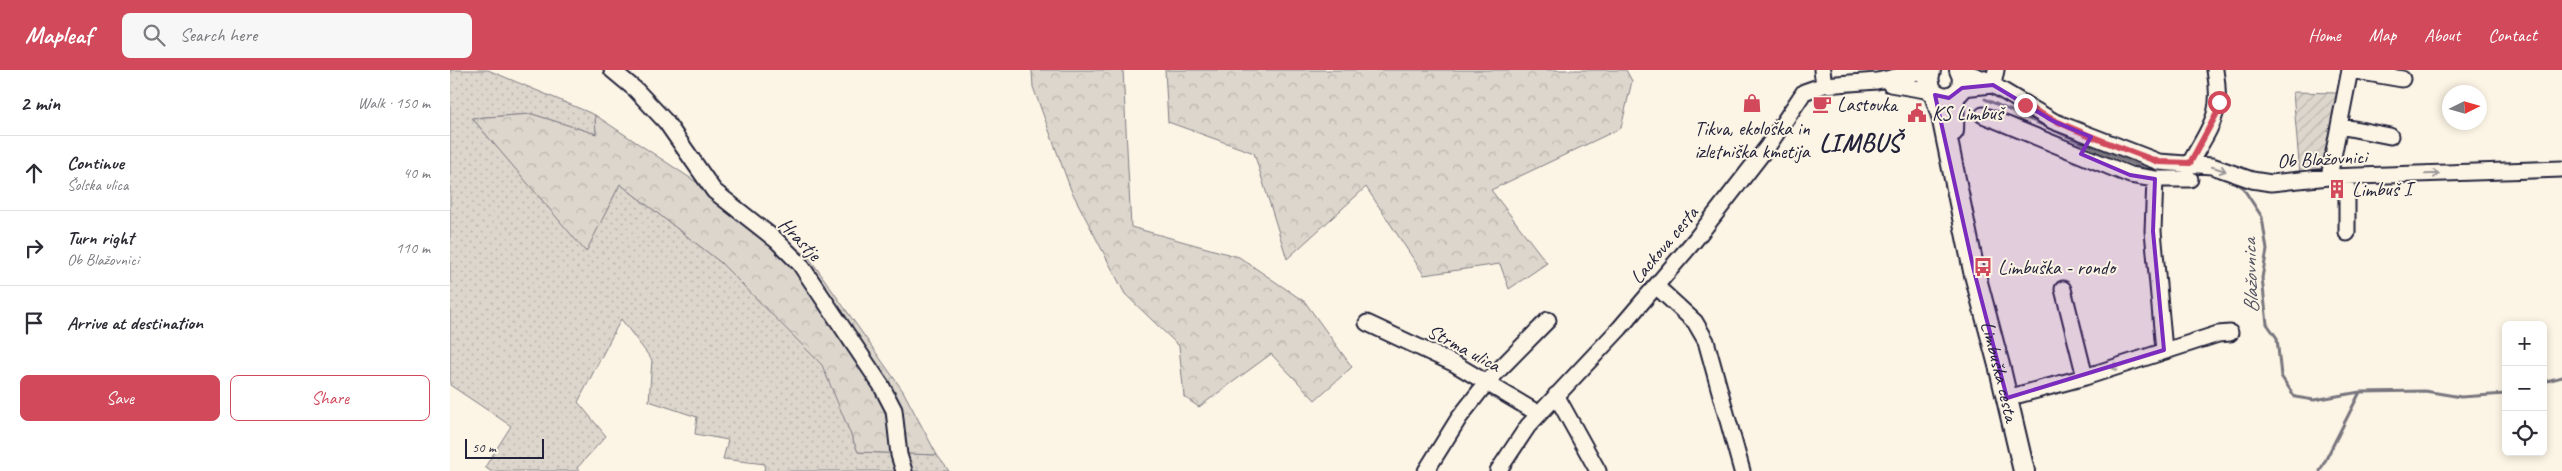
<!DOCTYPE html>
<html lang="en">
<head>
<meta charset="utf-8">
<style>
	:root { --surface:#fff; --page:#f7f7f7; --text:#2b2b33; --muted:#7c7c81; --line:#e1e1e2; --accent:#d1495b }
	body { margin:0; font-family:Caveat,sans-serif; background:var(--page); color:var(--text) }
	.controls { position:absolute; right:15px; bottom:15px; display:grid; overflow:hidden; border-radius:8px; box-shadow:0 2px 8px #0003 }
	.controls button { width:45px; height:45px; display:grid; place-items:center; padding:0; border:0; border-bottom:1px solid var(--line); background:var(--surface); color:var(--text); font:25px sans-serif }
	.compass { position:absolute; left:1992px; top:15px; width:45px; height:45px; border-radius:50%; background:var(--surface); box-shadow:0 2px 8px #0003; rotate:85deg }
	.scale { position:absolute; left:15px; bottom:12px; width:79px; box-sizing:border-box; padding-left:5px; border:2px solid #22223b; border-top:0; font-size:14px; line-height:18px; white-space:nowrap; color:#22223b; -webkit-text-stroke:4px #fcf5e5; paint-order:stroke }
	.stop { position:absolute; width:15px; height:15px; margin:-11px; border:4px solid #d1495b; border-radius:50%; background:#fff }
	.stop.end { background:#d1495b; border-color:#fff; box-shadow:0 1px 5px #0008 }
	.list { margin:0; padding:0; list-style:none }
	h2 { display:flex; justify-content:space-between; align-items:center; height:65px; margin:0; padding:0 20px; font-size:21px }
	h2 small { font-size:16px; font-weight:400; color:var(--muted) }
	.list li { display:grid; grid-template-columns:32px 1fr auto; gap:15px; align-items:center; box-sizing:border-box; height:75px; padding:0 20px; border-top:1px solid var(--line) }
	.list b { display:block; font-size:19px; white-space:nowrap }
	.list p { margin:0; font-size:16px; white-space:nowrap; color:var(--muted) }
	.list em { font-size:16px; font-style:normal; color:var(--muted) }
	.actions { display:flex; gap:10px; padding:15px 20px }
	.actions a { flex:1; padding:11px 0; border:1px solid var(--accent); border-radius:8px; text-align:center; font-size:18px; color:var(--accent) }
	.actions .main { background:var(--accent); color:#fff }
	.icon { flex:none; width:28px; height:28px; fill:none; stroke:currentColor; stroke-width:2; stroke-linecap:round; stroke-linejoin:round }
	.map { position:relative; flex:none; width:2112px; height:401px; overflow:hidden }
	header { display:flex; align-items:center; gap:30px; box-sizing:border-box; height:70px; padding:0 25px; background:var(--accent); color:#fff }
	header strong { font-size:24px }
	nav { display:flex; gap:28px; margin-inline-start:auto; font-size:18px }
	.search { width:350px; height:45px; background:var(--page); display:flex; align-items:center; gap:12px; box-sizing:border-box; padding:0 18px; border-radius:8px; color:var(--muted); font-size:19px }
	main { display:flex }
	aside { flex:1; background:var(--surface) }
	.map>svg:first-child { display:block }
	.grass { fill:url(#grass-dots); stroke:#7f7c84 }
	.forest { fill:url(#forest-crowns); stroke:#7f7c84 }
	.garden { fill:url(#garden-furrows); stroke:#7f7c84 }
	.lines { fill:none; stroke-linecap:round; stroke-linejoin:round }
	.stream { stroke:#78757e; stroke-width:3 }
	.minor-casing { stroke:#22223b; stroke-width:19 }
	.major-casing { stroke:#22223b; stroke-width:24 }
	.minor { stroke:#fcf5e5; stroke-width:15 }
	.major { stroke:#fcf5e5; stroke-width:20 }
	.oneway { stroke:#9a9698 }
	.route { stroke:#d1495b; stroke-width:6 }
	.marked { fill:#7b2cbf; fill-opacity:0.2; stroke:#7b2cbf; stroke-width:4; stroke-linejoin:round }
	.labels { text-anchor:middle; dominant-baseline:central; stroke-width:4; stroke-linejoin:round; paint-order:stroke }
	.poi-label { font-size:20px; fill:#22223b; stroke:#fcf5e5; text-anchor:start }
	.street-label { font-size:20px; fill:#22223b; stroke:#fcf5e5 }
	.water-label { font-size:21px; font-style:italic; fill:#545362; stroke:#fcf5e5 }
	.district-label { font-size:25px; font-weight:bold; letter-spacing:1px; fill:#22223b; stroke:#fcf5e5 }
</style>
</head>
<body>
<header>
<strong>Mapleaf</strong>
<div class="search"><svg class="icon" aria-label="search" viewBox="0 0 24 24"><circle cx="10" cy="10" r="6"/><path d="M15 15l6 6"/></svg>Search here</div>
<nav><a>Home</a><a>Map</a><a>About</a><a>Contact</a></nav>
</header>
<main>
<aside>
<h2>2 min<small>Walk · 150 m</small></h2>
<ul class="list">
<li><svg class="icon" aria-label="ahead" viewBox="0 0 24 24"><path d="M12 20V5M6 11l6-6 6 6"/></svg><div><b>Continue</b><p>Šolska ulica</p></div><em>40 m</em></li>
<li><svg class="icon" aria-label="right" viewBox="0 0 24 24"><path d="M7 20v-9h11M14 6l5 5-5 5"/></svg><div><b>Turn right</b><p>Ob Blažovnici</p></div><em>110 m</em></li>
<li><svg class="icon" aria-label="arrive" viewBox="0 0 24 24"><path d="M6 21V4h12l-3 4 3 4H6"/></svg><div><b>Arrive at destination</b></div></li>
</ul>
<div class="actions"><a class="main">Save</a><a>Share</a></div>
</aside>
<div class="map">
<svg width="2112" height="401" viewBox="0 0 2112 401">
	<defs>
		<pattern id="grass-dots" width="8" height="8" patternUnits="userSpaceOnUse" patternTransform="scale(1.25)"><rect width="8" height="8" fill="#dcd6cc"/><path d="M2 2h.1M6 6h.1" fill="none" stroke="#bcb7b0" stroke-width="1.8" stroke-linecap="round"/></pattern>
		<pattern id="forest-crowns" width="20" height="18" patternUnits="userSpaceOnUse" patternTransform="scale(1.25)"><rect width="20" height="18" fill="#dcd6cc"/><path d="M2 6a3 3 0 1 1 6 0M12 15a3 3 0 1 1 6 0" fill="none" stroke="#bcb7b0"/></pattern>
		<pattern id="garden-furrows" width="10" height="10" patternUnits="userSpaceOnUse" patternTransform="scale(1.25)"><rect width="10" height="10" fill="#dcd6cc"/><path d="M-1 1l2-2M0 10L10 0M9 11l2-2" fill="none" stroke="#bcb7b0"/></pattern>
	</defs>
	<rect width="100%" height="100%" fill="#fcf5e5"/>
	<filter id="ink" filterUnits="userSpaceOnUse"><feTurbulence type="fractalNoise" baseFrequency=".02" numOctaves="2"/><feDisplacementMap in="SourceGraphic" scale="10" xChannelSelector="R" yChannelSelector="G"/><feConvolveMatrix kernelMatrix="1 2 1 2 8 2 1 2 1" color-interpolation-filters="sRGB"/></filter>
	<g filter="url(#ink)">
		<path class="grass" d="M0,0H38L145,45L146,64L82,44L22,48L136,181L170,114L270,192L373,295L408,382L487,385L499,401H314L315,394L273,389L278,370L245,364L247,347L199,331L202,290L171,249L128,332L156,366L127,398L129,401H40L35,397L61,356L0,315Z"/>
		<path class="forest" d="M582,0H673L681,157L789,187L855,232L902,297L865,330L821,284L749,337L734,327L729,276L675,224L621,120L583,17Z
			M715,0H1176L1182,11L1171,58L1041,120L1097,193L1059,219L1050,194L974,205L916,117L837,189L804,83L718,52Z
			M82,44L146,64L145,45L358,186L453,321L487,385L408,382L372,295L270,192L170,114L136,182L22,48Z"/>
		<path class="garden" d="M1843,22L1888,23L1874,100L1850,105Z"/>
		<g class="lines">
			<path class="stream" d="M1535,29L1638,76L1701,101L1719,100
				M1781,110L1793,118L1812,147L1817,180L1812,208L1817,254L1827,268L1831,306L1845,327L1864,330L1910,322L1975,321L2011,327L2056,324
				M394,274L408,293
				M2093,312L2112,307
				M435,336L439,357
				M1870,401L1910,322"/>
			<g class="minor-casing">
				<path id="minor" d="M162,0L186,20L216,52L264,121L326,170L350,194L431,315L444,340L449,385L454,401
					M1372,0L1374,15
					M1900,0L1952,9
					M1511,1L1535,9L1543,15L1546,0
					M1440,14L1481,21
					M1512,18L1543,15L1603,51L1709,92L1762,96L1802,110L1821,113L1879,107L2112,99
					M1533,45L1680,105L1705,109H1740
					M1889,56L1940,66
					M1740,93C1761,55 1773,45 1765,0
					M1879,107L1900,0
					M1897,107V163
					M1705,109L1703,161L1714,280
					M1206,216L1245,252L1256,271L1292,401
					M1613,219L1635,307
					M917,253L1005,294L1089,344
					M1106,325L1148,401
					M1557,328L1635,307L1768,264L1780,263
					M976,401L1009,348L1037,312L1098,250
					M1048,401L1078,356L1170,258L1245,170L1318,76L1354,22L1374,15L1427,11L1478,0"/>
			</g>
			<g class="major-casing">
				<g id="major">
					<path d="M1480,0L1478,9L1481,21C1492,30 1503,30 1512,18L1513,7L1510,0"/>
					<path id="s1" d="M1485,25L1492,46L1524,201L1550,299L1574,401"/>
					<path d="M1503,61L1504,26"/>
				</g>
			</g>
			<use href="#minor" class="minor"/>
			<use href="#major" class="major"/>
		</g>
		<defs><path id="oneway-shaft" d="M-6 0H5M1.5-3L5.5 0L1.5 3" fill="none" stroke-width="1.6" stroke-linecap="round" stroke-linejoin="round" transform="scale(1.25)"/></defs>
		<g class="oneway">
			<use href="#oneway-shaft" transform="translate(1769 99) rotate(17)"/>
			<use href="#oneway-shaft" transform="translate(1982 104) rotate(-2)"/>
			<use href="#oneway-shaft" transform="translate(1668 296) rotate(162)"/>
		</g>
	</g>
	<g class="lines" filter="url(#ink)">
		<path class="route" d="M1575,35C1618,59 1663,75 1709,92L1740,93L1767,43L1769,32"/>
	</g>
	<path class="marked" d="M1543,15L1603,51L1641,67L1631,84L1680,105L1705,109L1703,161L1714,280L1557,328L1524,201L1485,25L1499,28L1512,18Z"/>
	<defs>
		<g id="shop-bare" transform="scale(1.5)"><path d="M-5-2.5h2.3a2.7 3.5 0 0 1 5.4 0H5L5.5 6h-11ZM-1.5-2.5h3a1.5 2.3 0 0 0-3 0Z" fill="#d1495b" stroke="#fcf5e5" stroke-width="2.5" paint-order="stroke"/></g>
		<g id="cafe-bare" transform="scale(1.5)"><path d="M-5.5-4.5H6V0H3Q3 3.5 0 3.5H-2.5Q-5.5 3.5-5.5 0ZM3-3.2v2h1.7v-2ZM-6 4.5H4V6H-6Z" fill="#d1495b" stroke="#fcf5e5" stroke-width="2.5" paint-order="stroke"/></g>
		<g id="civic-bare" transform="scale(1.5)"><path d="M-.6-6.5H3V-4.5H.6V-3L4-1V1h2V6H-6V1h2V-1L-.6-3ZM-1.2 2.5V6h2.4V2.5Z" fill="#d1495b" stroke="#fcf5e5" stroke-width="2.5" paint-order="stroke"/></g>
		<g id="building-bare" transform="scale(1.5)"><path d="M-4-6H4V6H1V3H-1V6H-4ZM-2.5-4.3h1.7v1.8h-1.7ZM.8-4.3h1.7v1.8H.8ZM-2.5-1h1.7V.8h-1.7ZM.8-1h1.7V.8H.8Z" fill="#d1495b" stroke="#fcf5e5" stroke-width="2.5" paint-order="stroke"/></g>
		<g id="bus-bare" transform="scale(1.5)"><path d="M-5-6H5V4H4V6H2V4H-2V6H-4V4H-5ZM-3.5-4V0h7V-4ZM-3.5 1.2v1.5H-2V1.2ZM2 1.2v1.5H3.5V1.2Z" fill="#d1495b" stroke="#fcf5e5" stroke-width="2.5" paint-order="stroke"/></g>
	</defs>
	<g fill-rule="evenodd">
		<use href="#shop-bare" x="1302" y="33"/>
		<use href="#cafe-bare" x="1372" y="34"/>
		<use href="#civic-bare" x="1467" y="43"/>
		<use href="#building-bare" x="1887" y="119"/>
		<use href="#bus-bare" x="1533" y="197"/>
	</g>
	<g class="labels">
		<g class="poi-label">
			<text x="1387" y="34">Lastovka</text>
			<text x="1482" y="43">KS Limbuš</text>
			<text x="1302" y="58" text-anchor="middle">Tikva, ekološka in<tspan x="1302" dy="23">izletniška kmetija</tspan></text>
			<text x="1902" y="119">Limbuš I</text>
			<text x="1548" y="197">Limbuška - rondo</text>
		</g>
		<g class="street-label">
			<text transform="translate(1872 89) rotate(-3)">Ob Blažovnici</text>
			<text transform="translate(350 169) rotate(46)">Hrastje</text>
			<text transform="translate(1214 175) rotate(-50)">Lackova cesta</text>
			<text transform="translate(1014 278) rotate(28)">Strma ulica</text>
			<text stroke="none"><textPath href="#s1" startOffset="284">Limbuška cesta</textPath></text>
		</g>
		<g class="water-label">
			<text transform="translate(1800 206) rotate(-92)">Blažovnica</text>
		</g>
		<g class="district-label">
			<text x="1410" y="73">LIMBUŠ</text>
		</g>
	</g>
</svg>
<div class="controls">
<button>+</button>
<button>−</button>
<button><svg class="icon" aria-label="locate" viewBox="0 0 24 24"><circle cx="12" cy="12" r="6"/><path d="M12 2v4M12 18v4M2 12h4M18 12h4"/></svg></button>
</div>
<svg class="compass" viewBox="-18 -18 36 36"><path d="M0-13l5 13h-10z" fill="#e53935"/><path d="M0 13l5-13h-10z" fill="#7c7c81"/></svg>
<div class="scale">50 m</div>
<div class="stop" style="left:1769px;top:32px"></div>
<div class="stop end" style="left:1575px;top:35px"></div>
</div>
</main>
</body>
</html>
